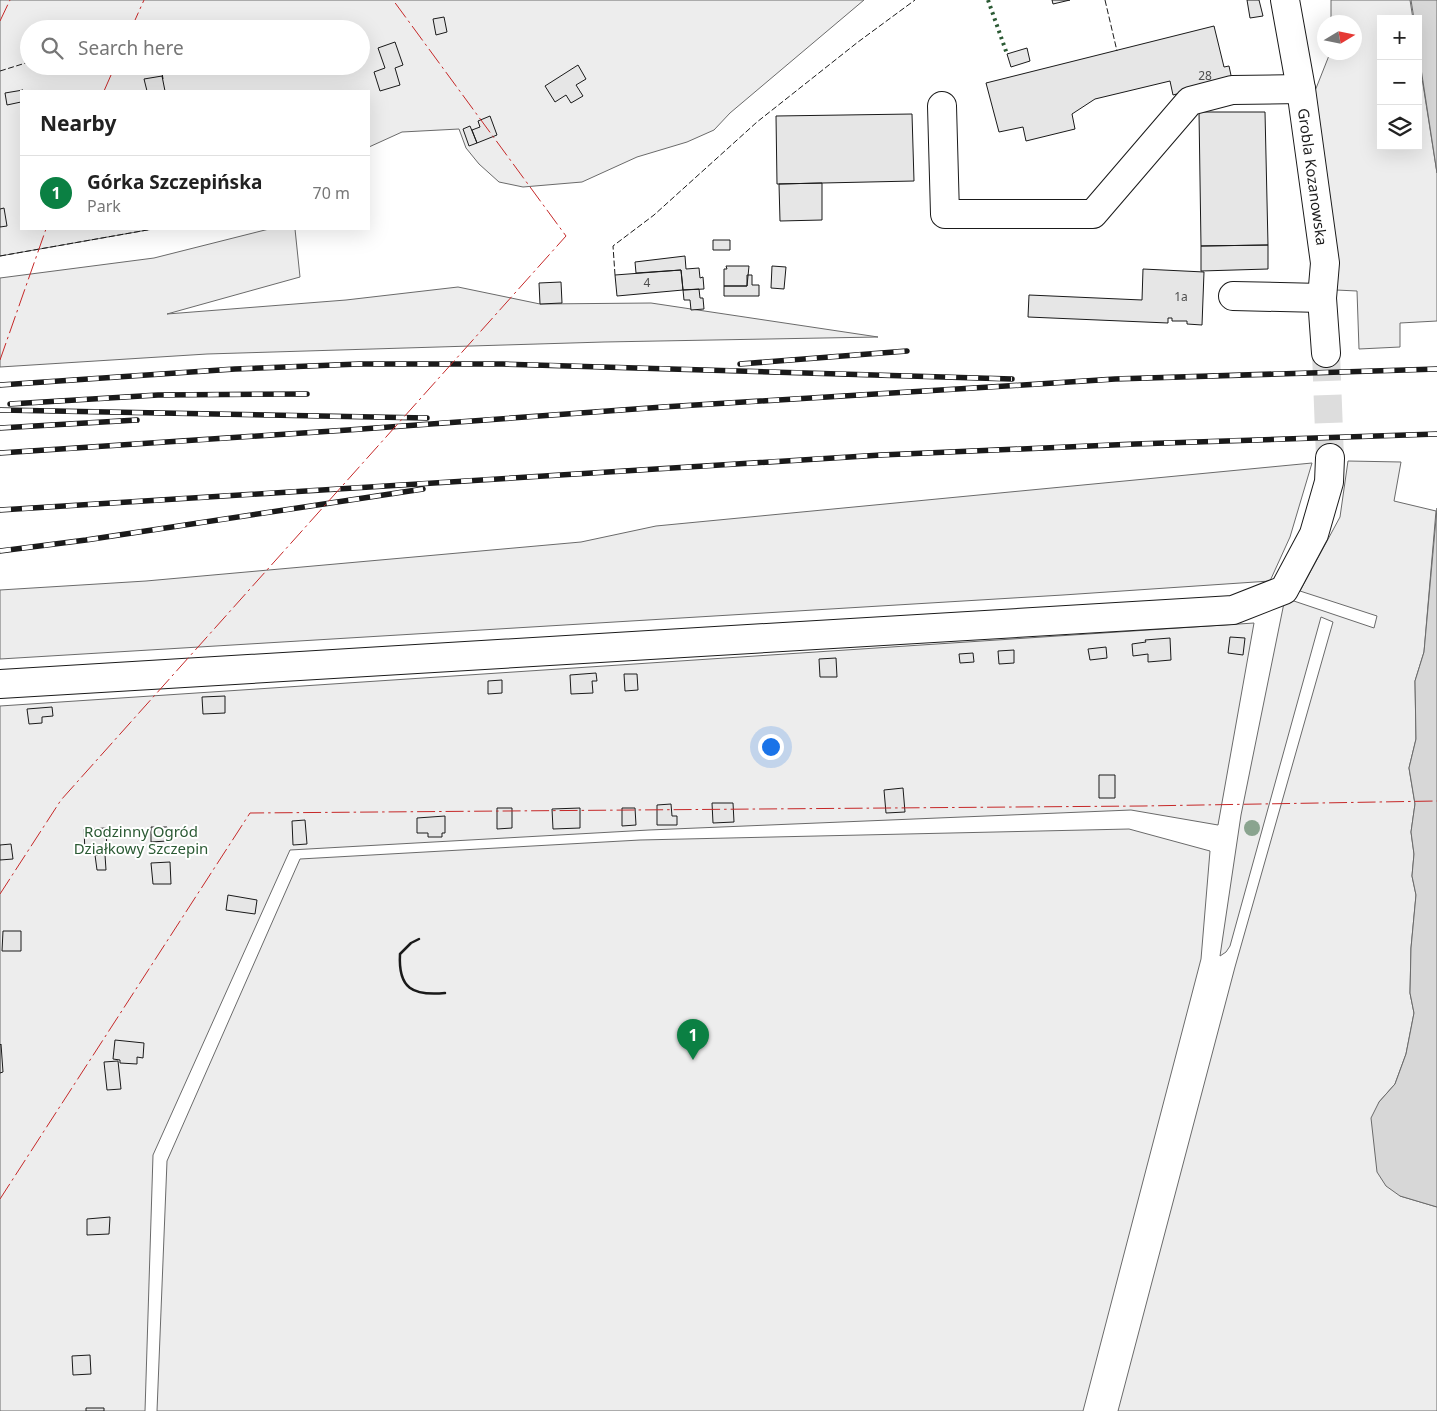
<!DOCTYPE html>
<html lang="en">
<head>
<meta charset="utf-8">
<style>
	:root { --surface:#fff; --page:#f2f2f2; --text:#222; --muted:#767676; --line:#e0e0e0; --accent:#0b8043 }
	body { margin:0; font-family:"Noto Sans",sans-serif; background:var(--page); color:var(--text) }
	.controls { position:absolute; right:15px; top:15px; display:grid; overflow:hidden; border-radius:0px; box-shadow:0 5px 20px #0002 }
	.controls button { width:45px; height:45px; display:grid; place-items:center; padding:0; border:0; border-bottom:1px solid var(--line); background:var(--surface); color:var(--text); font:25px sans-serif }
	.compass { position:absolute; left:1317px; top:15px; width:45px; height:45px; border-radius:50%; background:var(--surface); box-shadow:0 5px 20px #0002; rotate:80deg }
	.you { position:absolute; left:770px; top:746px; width:18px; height:18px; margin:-12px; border:4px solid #fff; border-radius:50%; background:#1a73e8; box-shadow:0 0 0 8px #1a73e833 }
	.badge { display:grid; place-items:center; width:32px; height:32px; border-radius:50%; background:var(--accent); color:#fff; font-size:16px; font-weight:700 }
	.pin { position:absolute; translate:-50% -41px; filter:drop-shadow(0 1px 2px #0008) }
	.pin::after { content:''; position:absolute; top:26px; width:18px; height:15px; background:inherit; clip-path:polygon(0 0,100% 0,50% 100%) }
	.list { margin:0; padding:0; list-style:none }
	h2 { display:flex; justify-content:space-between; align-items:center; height:65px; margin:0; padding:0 20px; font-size:21px }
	h2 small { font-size:16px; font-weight:400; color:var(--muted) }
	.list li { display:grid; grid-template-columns:32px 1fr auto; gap:15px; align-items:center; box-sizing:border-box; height:75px; padding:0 20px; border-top:1px solid var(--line) }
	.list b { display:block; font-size:19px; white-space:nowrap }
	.list p { margin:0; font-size:16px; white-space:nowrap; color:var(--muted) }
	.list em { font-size:16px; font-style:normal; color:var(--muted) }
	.icon { flex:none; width:28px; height:28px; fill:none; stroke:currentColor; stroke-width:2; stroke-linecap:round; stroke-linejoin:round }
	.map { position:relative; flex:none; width:1437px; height:1411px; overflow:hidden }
	.search { position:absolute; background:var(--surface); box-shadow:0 5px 20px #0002; left:20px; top:20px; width:350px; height:55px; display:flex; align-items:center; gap:12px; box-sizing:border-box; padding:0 18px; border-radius:28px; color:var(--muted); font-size:19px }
	.panel { position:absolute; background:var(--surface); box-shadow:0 5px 20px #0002; left:20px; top:90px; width:350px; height:140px; border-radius:0px }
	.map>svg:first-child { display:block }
	.green { fill:#ededed; stroke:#6a6a6a; fill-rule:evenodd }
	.water { fill:#d7d7d7; stroke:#6a6a6a }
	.building { fill:#e6e6e6; stroke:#1a1a1a }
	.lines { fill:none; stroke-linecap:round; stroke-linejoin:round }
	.minor-tunnel { stroke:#ddd; stroke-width:28; stroke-dasharray:28 14; stroke-linecap:butt }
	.minor-casing { stroke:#1a1a1a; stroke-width:30 }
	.minor { stroke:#fff; stroke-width:28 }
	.rail-casing { stroke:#1a1a1a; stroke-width:5.5 }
	.rail { stroke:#fff; stroke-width:4; stroke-dasharray:11; stroke-linecap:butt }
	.hedge { stroke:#2b5a34; stroke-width:4; stroke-dasharray:2.5 4; stroke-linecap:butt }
	.fence { stroke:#1a1a1a; stroke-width:1; stroke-dasharray:6 2.5; stroke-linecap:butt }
	.wall { stroke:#1a1a1a; stroke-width:2.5 }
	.power { stroke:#c62828; stroke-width:1; stroke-dasharray:18 4 2.5 4; stroke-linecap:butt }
	.tree { fill:#8aa48f }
	.labels { text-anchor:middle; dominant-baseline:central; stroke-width:4; stroke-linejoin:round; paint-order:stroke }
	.number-label { font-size:12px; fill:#4d4d4d }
	.street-label { font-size:15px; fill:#1a1a1a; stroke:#fff }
	.park-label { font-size:15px; fill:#2b5a34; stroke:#fff }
</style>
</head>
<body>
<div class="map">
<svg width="1437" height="1411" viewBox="0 0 1437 1411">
	<rect width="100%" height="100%" fill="#fff"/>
	<path class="green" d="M0,0H864L730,113L714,130L687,142L637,157L582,182L523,187L499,182L479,164L466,148L459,129L402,132L369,147V91H21V229H153L0,256ZM29,29H361V66H29Z
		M1331,0H1410L1413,19H1381V146H1418V53L1437,173V321L1400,323V347L1359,349L1357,291L1336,290L1313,96L1330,53L1354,52V22H1331Z
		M269,229H295L300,277L167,314L346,300L458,287L540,304L651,303L878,337L604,342L207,354L0,367V278L154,258Z
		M1348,461L1401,462L1394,501L1436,511L1424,652L1415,681L1416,739L1409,768L1415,804L1411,832L1414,854L1412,876L1416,895L1411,948L1410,993L1414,1013L1406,1054L1395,1084L1379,1102L1400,1196L1437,1207V1411H1118L1235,967L1333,622L1321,617L1230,946L1226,952L1220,956L1241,815L1285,598L1374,628L1377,616L1300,591L1340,517Z
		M1312,463L1290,537L1270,581L1063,595L0,659V590L146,581L581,542L656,526Z
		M1254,623L1218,825L1131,810L649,830L290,850L153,1155L145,1411H0V706Z
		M1129,829L1210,851L1201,959L1083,1411H157L167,1161L300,859L640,840Z"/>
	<path class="water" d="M1411,0H1437V173L1418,49V19H1414Z
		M1437,508V1207L1400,1196L1386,1186L1377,1172L1371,1118L1379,1102L1395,1084L1406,1054L1414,1013L1410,993L1411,948L1416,895L1412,876L1414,854L1411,832L1415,804L1409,768L1416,739L1415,681L1424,652Z"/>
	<path class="building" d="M1052,0H1070L1053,4Z
		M1247,0H1259L1263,16L1250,18Z
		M444,17L447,32L436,35L433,19Z
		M1214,26L1224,67L1229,66L1232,80L1173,95L1170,81L1095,99L1072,114L1075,129L1026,141L1023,127L999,132L986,83Z
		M395,42L403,65L395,68L400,85L380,91L374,72L385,68L378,48Z
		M1027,48L1030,61L1011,67L1007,54Z
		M578,65L586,79L576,85L583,96L571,103L566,95L555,102L545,86Z
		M162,76L165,91H147L144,79Z
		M23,90L21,91V102L7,105L5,93Z
		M1199,112H1265L1268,245L1201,246Z
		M912,114L914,181L777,184L776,116Z
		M490,116L497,135L477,143L472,130L480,127L478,121Z
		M470,126L477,143L469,146L463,129Z
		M822,183V220L780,221L779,184Z
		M4,208L7,226L0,227V209Z
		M713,240H730V250H713Z
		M1268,245V269L1201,271V246Z
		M685,256L686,269L699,268L700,278L703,277L704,289L683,290L681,270L636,273L635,262Z
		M726,266H749L747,286H724V269H727Z
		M772,266L786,267L784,289L771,288Z
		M1143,269L1204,272L1202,325L1187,324V321H1172V318H1168V323L1028,317L1029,295L1142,300Z
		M681,270L683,290L617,296L615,275Z
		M747,275H752V285H759V296H724V286H747Z
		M561,282L562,303L540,304L539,283Z
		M699,289L700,298H703L704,309L691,310L690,300H684L683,290Z
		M1230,637L1245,638L1243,655L1228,653Z
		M1170,638L1171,660L1148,662V654L1133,656L1132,644L1146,642L1145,640Z
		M1106,647L1107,658L1090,660L1088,649Z
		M1014,650V663L999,664L998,651Z
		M973,653L974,662L960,663L959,654Z
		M836,658L837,677H820L819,659Z
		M596,673L597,681H592L593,693L571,694L570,675Z
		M624,674H637L638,690L625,691Z
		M502,680V693L488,694V681Z
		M225,696V713L203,714L202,697Z
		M52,707L53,716L42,717V723L29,724L27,709Z
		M1099,775H1115V798H1099Z
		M903,788L905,812L886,813L884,790Z
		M712,803H733L734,822L713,823Z
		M671,804L672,816H677V825H657V805Z
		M497,808H512V828L497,829Z
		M580,808V828L553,829L552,809Z
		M622,808H635L636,825L622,826Z
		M445,816V833H442V837H428V833H417V818Z
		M305,820L307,844L293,845L292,821Z
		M151,827H167V841L151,842Z
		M106,828L107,852L85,853L84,829Z
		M11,844L13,859L0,860V845Z
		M95,855H105L106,870H97Z
		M170,862L171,884H153L151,863Z
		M228,895L257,900L255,914L226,910Z
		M3,931H21V951H2Z
		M115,1040L144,1043L143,1058L137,1057V1064L120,1063V1060L113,1059Z
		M1,1044L3,1072L0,1073V1045Z
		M118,1061L121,1089L107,1090L104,1062Z
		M110,1217L109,1234L87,1235V1219Z
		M90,1355L91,1374L73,1375L72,1356Z
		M86,1408H104V1411H86Z"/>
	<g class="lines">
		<path class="minor-tunnel" d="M1326,353L1330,458"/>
		<g class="minor-casing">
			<g id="minor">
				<path id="s1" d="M1285,0L1301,89L1325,263L1322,298L1326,353"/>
				<path d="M942,106L945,214H1093L1190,101L1232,90L1301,89"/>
				<path d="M1233,296L1322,298"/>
				<path d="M0,684L1233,610L1284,590L1314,534L1329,482L1330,458"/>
			</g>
		</g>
		<use href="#minor" class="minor"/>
		<g class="rail-casing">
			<path id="rail" d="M740,364L907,351
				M0,385L235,369L359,364H503L1012,379
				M10,404L158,395L307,394
				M0,410L427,418
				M0,428L137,420
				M0,453L348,430L663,407L1023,385L1115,379L1437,369
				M0,510L881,455L1135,444L1437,434
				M0,551L86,540L423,489"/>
		</g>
		<use href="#rail" class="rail"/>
		<path class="hedge" d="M988,0L1007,54"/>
		<path class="fence" d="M1105,0L1117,51
			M133,29L154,22L155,29
			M161,66L163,79
			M0,71L29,62
			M0,256L153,229
			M615,275L613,246L654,215L757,122L858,42L915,0"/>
		<path class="wall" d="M419,939L411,943L400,954C398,989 413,996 445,993"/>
		<path class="power" d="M0,21L10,0
			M131,29L144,0
			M104,91L115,66
			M0,360L46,229
			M0,894L61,800L566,236L393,0
			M0,1199L250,813L1143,806L1437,801"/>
	</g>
	<circle class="tree" cx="1252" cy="828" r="8"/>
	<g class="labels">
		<g class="number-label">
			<text x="1205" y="75">28</text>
			<text x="647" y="282">4</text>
			<text x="1181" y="296">1a</text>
		</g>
		<g class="street-label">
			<text stroke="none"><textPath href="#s1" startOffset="179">Grobla Kozanowska</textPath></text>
		</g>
		<g class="park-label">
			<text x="141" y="831">Rodzinny Ogród<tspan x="141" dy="17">Działkowy Szczepin</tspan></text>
		</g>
	</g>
</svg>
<div class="controls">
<button>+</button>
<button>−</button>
<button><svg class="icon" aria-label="layers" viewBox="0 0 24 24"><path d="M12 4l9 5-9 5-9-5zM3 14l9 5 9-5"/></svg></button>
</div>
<svg class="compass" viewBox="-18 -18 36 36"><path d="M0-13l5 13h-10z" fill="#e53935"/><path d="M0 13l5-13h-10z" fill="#767676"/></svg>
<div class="you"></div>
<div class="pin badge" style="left:693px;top:1060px">1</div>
<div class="search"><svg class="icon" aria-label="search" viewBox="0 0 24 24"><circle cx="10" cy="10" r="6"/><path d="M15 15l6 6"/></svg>Search here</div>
<section class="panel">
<h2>Nearby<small></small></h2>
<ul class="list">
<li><span class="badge">1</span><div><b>Górka Szczepińska</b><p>Park</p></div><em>70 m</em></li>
</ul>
</section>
</div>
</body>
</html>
